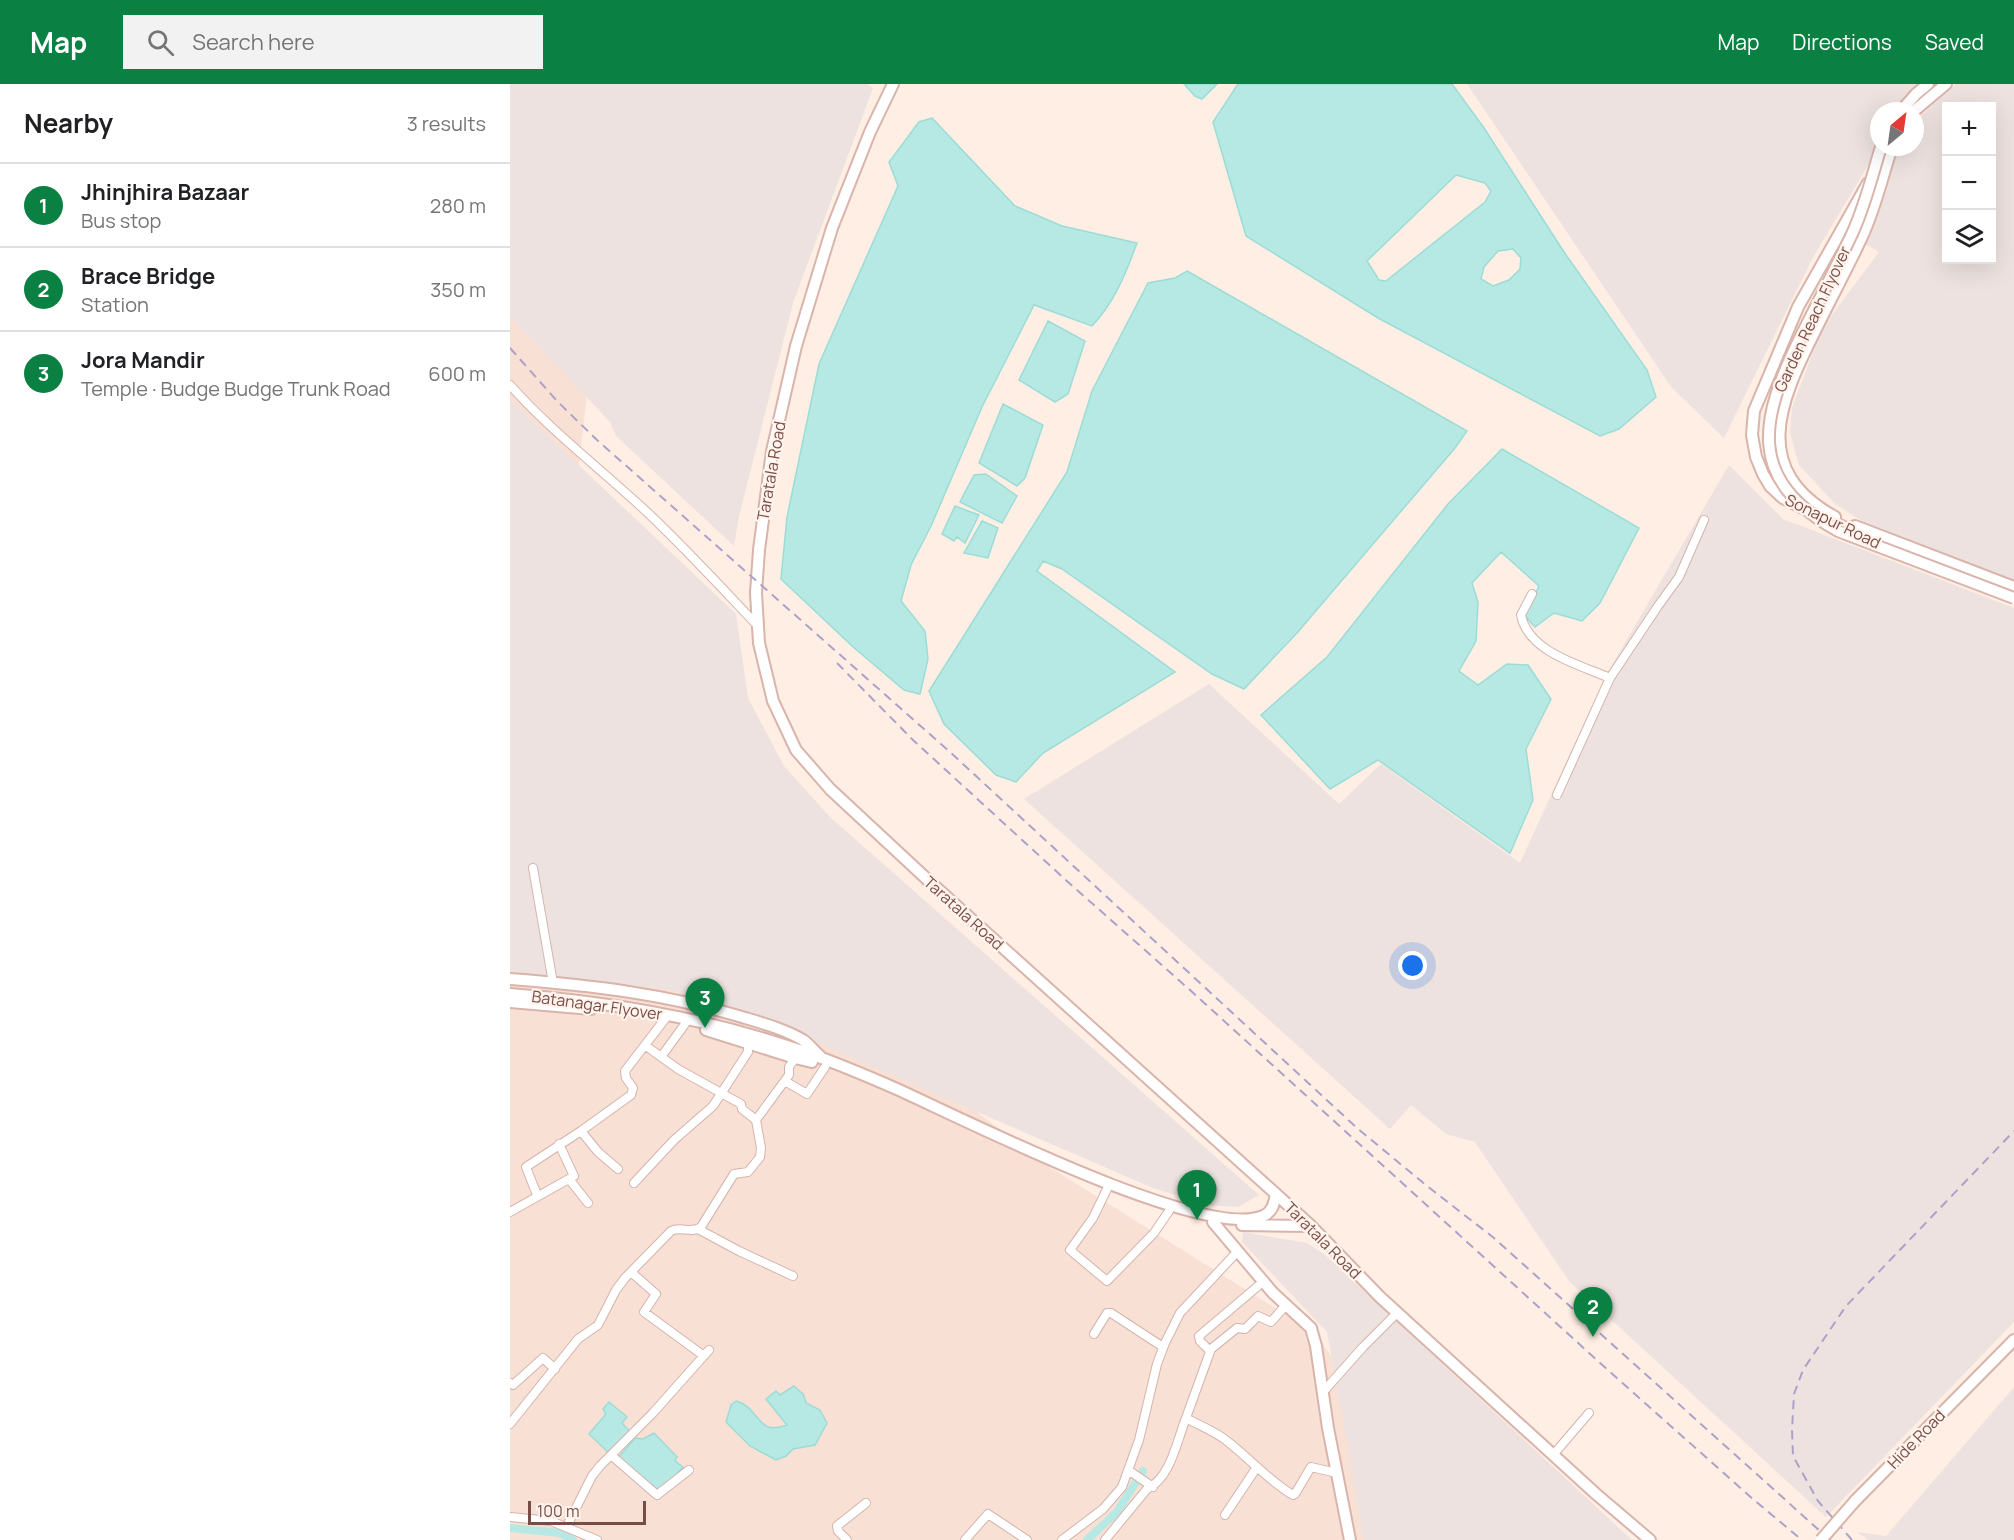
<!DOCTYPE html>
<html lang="en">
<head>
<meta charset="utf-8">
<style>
	:root { --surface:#fff; --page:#f2f2f2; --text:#202124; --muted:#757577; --line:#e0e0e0; --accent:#0b8043 }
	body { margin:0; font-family:Manrope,sans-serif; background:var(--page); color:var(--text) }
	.controls { position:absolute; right:18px; top:18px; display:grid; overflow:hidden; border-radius:0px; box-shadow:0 6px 24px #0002 }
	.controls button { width:54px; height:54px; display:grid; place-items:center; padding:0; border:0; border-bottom:2px solid var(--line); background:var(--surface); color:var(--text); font:30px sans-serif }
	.compass { position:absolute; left:1360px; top:18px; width:54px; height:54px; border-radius:50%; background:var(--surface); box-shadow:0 6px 24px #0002; rotate:29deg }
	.scale { position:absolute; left:18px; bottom:15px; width:118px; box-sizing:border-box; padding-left:6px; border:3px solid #794d47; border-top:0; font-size:16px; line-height:21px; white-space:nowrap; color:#794d47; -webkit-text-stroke:4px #fff3ec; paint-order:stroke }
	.you { position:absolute; left:903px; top:882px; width:21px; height:21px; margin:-15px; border:4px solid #fff; border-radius:50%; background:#1a73e8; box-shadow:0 0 0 9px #1a73e833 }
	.badge { display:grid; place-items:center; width:39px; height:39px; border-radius:50%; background:var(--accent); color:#fff; font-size:20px; font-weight:700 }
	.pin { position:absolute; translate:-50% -50px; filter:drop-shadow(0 2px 3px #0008) }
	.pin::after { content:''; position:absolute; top:32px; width:21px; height:18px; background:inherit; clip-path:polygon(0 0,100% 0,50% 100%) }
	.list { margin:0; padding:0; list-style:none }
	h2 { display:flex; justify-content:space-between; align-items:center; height:78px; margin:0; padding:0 24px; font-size:26px }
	h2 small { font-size:20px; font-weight:400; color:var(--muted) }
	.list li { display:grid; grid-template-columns:39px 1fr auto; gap:18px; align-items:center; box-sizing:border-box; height:84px; padding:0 24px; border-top:2px solid var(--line) }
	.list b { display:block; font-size:22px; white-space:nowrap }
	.list p { margin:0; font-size:20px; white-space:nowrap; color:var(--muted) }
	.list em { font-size:20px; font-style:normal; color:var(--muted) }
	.icon { flex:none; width:33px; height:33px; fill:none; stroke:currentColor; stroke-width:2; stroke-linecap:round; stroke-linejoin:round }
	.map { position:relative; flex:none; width:1504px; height:1456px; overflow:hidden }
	header { display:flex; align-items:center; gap:36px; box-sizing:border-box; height:84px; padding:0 30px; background:var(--accent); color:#fff }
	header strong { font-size:28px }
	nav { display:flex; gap:33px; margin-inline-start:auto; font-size:21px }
	.search { width:420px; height:54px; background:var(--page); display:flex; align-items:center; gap:15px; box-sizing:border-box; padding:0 21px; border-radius:0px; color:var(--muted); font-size:22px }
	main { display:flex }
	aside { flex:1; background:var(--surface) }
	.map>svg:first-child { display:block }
	.residential { fill:#f8e0d5 }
	.industrial { fill:#ede2df; fill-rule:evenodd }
	.water { fill:#b7e9e4; stroke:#9cdcd6; stroke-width:1.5; fill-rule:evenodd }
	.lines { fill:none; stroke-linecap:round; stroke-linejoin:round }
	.canal { stroke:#b7e9e4; stroke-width:8 }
	.street-casing { stroke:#d3b4ac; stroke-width:10 }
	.secondary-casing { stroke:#d9b4ab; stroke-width:14 }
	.street { stroke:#fff; stroke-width:8 }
	.secondary { stroke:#fff; stroke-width:10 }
	.rail { stroke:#ada1c9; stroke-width:2; stroke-dasharray:9 6; stroke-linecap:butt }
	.secondary-bridge-casing { stroke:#d9b4ab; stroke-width:14; stroke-linecap:butt }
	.secondary-bridge { stroke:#fff; stroke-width:10 }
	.labels { text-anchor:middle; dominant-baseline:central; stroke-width:4.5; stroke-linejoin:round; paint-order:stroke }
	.street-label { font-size:16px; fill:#794d47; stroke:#fff3ec }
</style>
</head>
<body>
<header>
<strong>Map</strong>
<div class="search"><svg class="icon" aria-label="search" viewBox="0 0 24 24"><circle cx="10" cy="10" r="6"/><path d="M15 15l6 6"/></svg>Search here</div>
<nav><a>Map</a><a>Directions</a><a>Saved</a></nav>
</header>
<main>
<aside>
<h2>Nearby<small>3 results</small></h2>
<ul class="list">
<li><span class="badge">1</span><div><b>Jhinjhira Bazaar</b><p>Bus stop</p></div><em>280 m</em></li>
<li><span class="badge">2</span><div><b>Brace Bridge</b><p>Station</p></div><em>350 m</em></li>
<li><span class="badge">3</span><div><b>Jora Mandir</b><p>Temple · Budge Budge Trunk Road</p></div><em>600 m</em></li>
</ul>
</aside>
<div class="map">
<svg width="1504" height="1456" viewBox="0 0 1504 1456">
	<rect width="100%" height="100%" fill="#feeee4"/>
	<path class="residential" d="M0,0L80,284L65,415L289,889L530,1077L805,1249L922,1417L924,1456H0Z"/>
	<path class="industrial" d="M0,0H357L363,4L283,219L229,432L224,462L106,352L100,338L0,232Z
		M957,0H1416L1395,27H1369V63L1302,175L1214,354L1162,304Z
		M1446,0H1504V497L1354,438L1325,420L1289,381L1280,349L1282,324L1312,244L1369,168L1354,159L1389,63H1405V37ZM1436,22H1482V176H1436Z
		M0,316L226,530L238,614L274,682L320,733L749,1111L728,1123L698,1121L643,1104L253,935L158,905L0,888Z
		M1219,381L1273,435L1504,524V1238L1316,1433L1059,1197L965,1058L936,1050L901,1021L880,1045L514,715L699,600L829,720L871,680L1010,779L1096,591Z
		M733,1148L797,1159L814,1170L1122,1456H854L817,1248L732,1158Z
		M1504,1303V1456H1358L1347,1448L1376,1452Z"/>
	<path class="water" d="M674,0H707L692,15L685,12Z
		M728,0H942L974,44L1054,168L1137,286L1146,313L1109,345L1090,352L868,234L736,152L703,38ZM946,91L975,99L981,107L975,118L876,197L869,196L857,177ZM1003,165L1011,174L1010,185L999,196L983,202L971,195L974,183L988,167Z
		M422,34L505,122L552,142L627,159C616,189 604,219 582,242L524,221L472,323L421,442L401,481L391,517L415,547L418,575L410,610L394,606L342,562L271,495L277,433L309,280L388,102L379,78L409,38Z
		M677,187L957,347L945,364L787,549L734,605L702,590L552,485L533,477L527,487L665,588L533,669L506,698L486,691L434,640L419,607L557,388L582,307L638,199L665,194Z
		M538,237L575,257L558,310L545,318L509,296Z
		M493,320L533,341L515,394L507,402L469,379Z
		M992,365L1129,444L1090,519L1072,537L1044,529L1025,543L1015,532L1029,502L991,468L962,499L968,518L966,557L949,587L968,601L997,580L1018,581L1041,615L1016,665L1023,716L1000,769L868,676L820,705L751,631L817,573L938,420Z
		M476,390L507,412L492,439L450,418L464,391Z
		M445,422L469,431L455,459L447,453L444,457L432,450Z
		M472,437L488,444L478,474L454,469Z
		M284,1302L293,1310L296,1319L310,1326L317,1339L305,1361L283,1365L276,1372L266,1376L240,1362L216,1338L221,1321L226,1317C250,1323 246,1353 277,1341L256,1315L266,1307L270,1311Z
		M99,1318L117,1333L112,1339L122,1350L101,1371L79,1350L96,1330L93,1325Z
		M144,1349L167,1373L165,1377L173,1383L156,1402L141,1408L108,1374L125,1354L133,1355Z"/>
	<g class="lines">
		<path class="canal" d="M0,1444L50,1449L63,1456
			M577,1456L607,1428L633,1387"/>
		<g class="street-casing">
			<path id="street" d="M0,301C42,348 92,386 138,429C176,465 211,503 247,541
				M1022,510L1011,531C1018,568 1070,581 1100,594
				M1047,711L1100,594L1148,522L1169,493L1194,436
				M23,784L43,899
				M151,973L175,940
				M275,997L297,1010L315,983
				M246,1036L279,991V983L285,974
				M71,1047L88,1068L108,1085
				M59,1095L78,1119
				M124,1099L164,1056L203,1022L238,968V958
				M597,1105L583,1134L560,1166L597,1197L644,1149L659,1127
				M27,1111L16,1083L71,1047L121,1011L123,1004L116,994L115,987L155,935
				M0,1128L64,1092L49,1060
				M188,1145L229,1167L283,1192
				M121,1188L146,1210L134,1228L194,1272
				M776,1221L761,1238L748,1232L735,1245L727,1244L701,1265L676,1334C690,1342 705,1347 717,1357C739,1374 759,1397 783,1411L785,1410L801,1383L827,1389
				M584,1250L597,1229H601L653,1263
				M700,1267L690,1257L689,1252L754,1197
				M0,1299L3,1301L33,1274L45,1285
				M813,1308L853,1263L887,1229
				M0,1340L68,1255L88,1241L106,1206L115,1194L161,1147C171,1142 181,1150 191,1143L224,1090L238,1088L250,1073L251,1064L246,1036L232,1025L231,1020L168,985L136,962
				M101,1371L147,1411L179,1386
				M1043,1371L1079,1329
				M618,1386L643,1403
				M715,1431L747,1383
				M0,1433L41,1437L87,1456
				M57,1442L82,1392L90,1382L142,1330L199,1266
				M337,1456L328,1447L327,1442L356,1419
				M455,1456L478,1430L517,1456
				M552,1456L593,1425L612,1403L629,1356L647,1280L655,1259L670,1229L728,1167
				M595,1456L637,1405C661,1394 667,1356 676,1334"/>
		</g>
		<g class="secondary-casing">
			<path id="secondary" d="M383,0L360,48L322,144L286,262L262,367L249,466L246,509L249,559L263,617L286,666L320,705L420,798L766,1110L801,1142L870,1213L1086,1410L1140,1456
				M1391,27L1406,10L1418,0
				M1404,27L1436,0
				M1368,83L1379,63
				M1293,424L1273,414L1260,402L1253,390L1246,373L1242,351L1244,327L1288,223L1358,99
				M1325,433C1240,386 1269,319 1304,249C1319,218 1336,187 1351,155C1364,128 1371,98 1380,69
				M1315,434L1353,452
				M1345,442L1504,503
				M0,895C79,901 156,910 232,933C252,939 274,945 293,956C299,960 304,967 310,972
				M0,910C95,918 188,932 280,963C317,975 353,990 389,1006C453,1035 694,1157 753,1132C763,1128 764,1119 766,1110
				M0,918L81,925
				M196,946L285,974L302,978
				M703,1138L763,1209L801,1244L806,1262L818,1344L840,1456
				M732,1141L801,1142
				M1345,1417L1504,1256"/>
		</g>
		<use href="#street" class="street"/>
		<use href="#secondary" class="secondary"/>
		<path class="rail" d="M0,264L47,317L87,356L440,668L847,1044L917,1102L984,1154L1320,1456
			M327,579L403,656L558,798L680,906L1100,1288L1244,1416L1292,1456
			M1342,1456L1308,1417L1283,1372L1282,1346L1284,1310L1293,1286L1336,1222L1504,1047"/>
		<g class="secondary-bridge-casing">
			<path id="secondary-bridge" d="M1371,63C1362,92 1355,122 1342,150C1326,184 1308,218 1291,252C1250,335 1235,395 1328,447L1504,514
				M1311,1456L1345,1417"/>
		</g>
		<use href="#secondary-bridge" class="secondary-bridge"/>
	</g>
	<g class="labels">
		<g class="street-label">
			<text transform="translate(1302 235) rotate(-65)">Garden Reach Flyover</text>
			<text transform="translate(261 387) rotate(-80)">Taratala Road</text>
			<text transform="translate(1323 437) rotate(26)">Sonapur Road</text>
			<text transform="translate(454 829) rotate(42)">Taratala Road</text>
			<text transform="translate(87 921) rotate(8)">Batanagar Flyover</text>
			<text transform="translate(813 1156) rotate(45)">Taratala Road</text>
			<text transform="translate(1406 1355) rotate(-46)">Hide Road</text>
		</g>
	</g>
</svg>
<div class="controls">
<button>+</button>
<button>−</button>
<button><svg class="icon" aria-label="layers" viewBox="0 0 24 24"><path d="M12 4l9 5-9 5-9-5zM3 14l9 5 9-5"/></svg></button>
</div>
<svg class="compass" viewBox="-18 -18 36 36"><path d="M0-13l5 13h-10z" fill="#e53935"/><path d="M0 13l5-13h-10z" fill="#757577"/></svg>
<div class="scale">100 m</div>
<div class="you"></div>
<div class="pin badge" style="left:687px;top:1136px">1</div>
<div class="pin badge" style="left:1083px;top:1253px">2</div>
<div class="pin badge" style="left:195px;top:944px">3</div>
</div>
</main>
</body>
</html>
